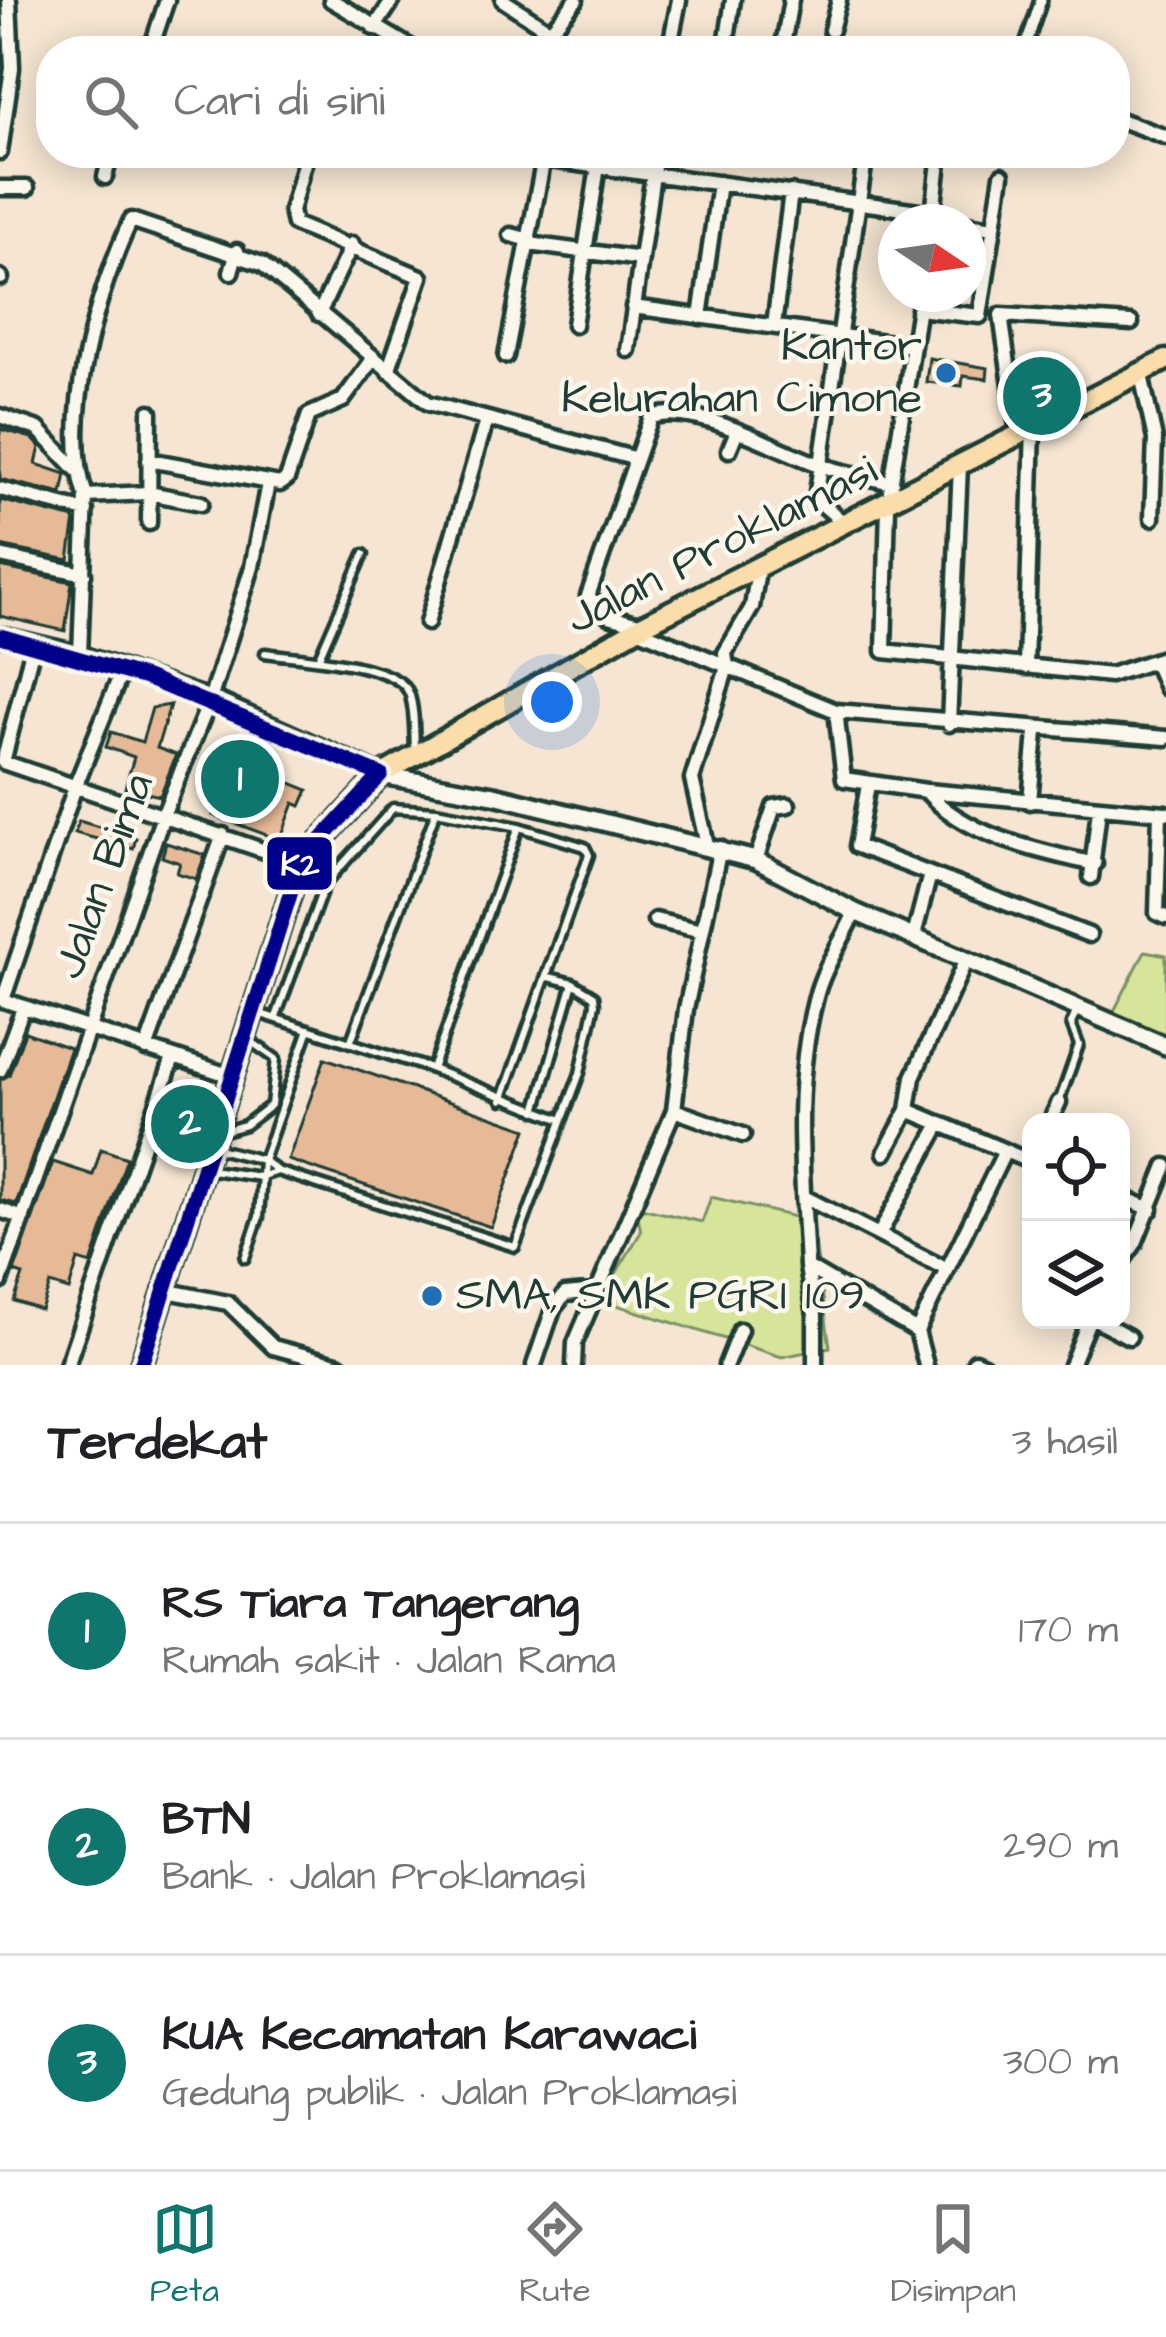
<!DOCTYPE html>
<html lang="id">
<head>
<meta charset="utf-8">
<style>
	:root { --surface:#fff; --page:#f2f2f2; --text:#202124; --muted:#757577; --line:#e0e0e0; --accent:#0f766e }
	body { margin:0; font-family:"Architects Daughter",sans-serif; background:var(--page); color:var(--text) }
	.controls { position:absolute; right:36px; bottom:36px; display:grid; overflow:hidden; border-radius:24px; box-shadow:0 6px 30px #0003 }
	.controls button { width:108px; height:108px; display:grid; place-items:center; padding:0; border:0; border-bottom:3px solid var(--line); background:var(--surface); color:var(--text); font:60px sans-serif }
	.compass { position:absolute; left:878px; top:204px; width:108px; height:108px; border-radius:50%; background:var(--surface); box-shadow:0 6px 30px #0003; rotate:103deg }
	.you { position:absolute; left:552px; top:702px; width:42px; height:42px; margin:-30px; border:9px solid #fff; border-radius:50%; background:#1a73e8; box-shadow:0 0 0 18px #1a73e833 }
	.badge { display:grid; place-items:center; width:78px; height:78px; border-radius:50%; background:var(--accent); color:#fff; font-size:39px; font-weight:700 }
	.pin { position:absolute; translate:-50% -50%; border:6px solid #fff; box-shadow:0 3px 12px #0006 }
	.list { margin:0; padding:0; list-style:none }
	h2 { display:flex; justify-content:space-between; align-items:center; height:156px; margin:0; padding:0 48px; font-size:51px }
	h2 small { font-size:39px; font-weight:400; color:var(--muted) }
	.list li { display:grid; grid-template-columns:78px 1fr auto; gap:36px; align-items:center; box-sizing:border-box; height:216px; padding:0 48px; border-top:3px solid var(--line) }
	.list b { display:block; font-size:45px; white-space:nowrap }
	.list p { margin:0; font-size:39px; white-space:nowrap; color:var(--muted) }
	.list em { font-size:39px; font-style:normal; color:var(--muted) }
	.icon { flex:none; width:66px; height:66px; fill:none; stroke:currentColor; stroke-width:2; stroke-linecap:round; stroke-linejoin:round }
	.map { position:relative; flex:none; width:1166px; height:1365px; overflow:hidden }
	.search { position:absolute; background:var(--surface); box-shadow:0 6px 30px #0003; left:36px; right:36px; top:36px; height:132px; display:flex; align-items:center; gap:30px; box-sizing:border-box; padding:0 42px; border-radius:48px; color:var(--muted); font-size:45px }
	.sheet { height:804px; background:var(--surface) }
	nav { display:flex; justify-content:space-around; align-items:center; box-sizing:border-box; height:168px; border-top:3px solid var(--line); background:var(--surface); font-size:33px; color:var(--muted) }
	nav a { display:grid; justify-items:center; gap:6px }
	nav .on { color:var(--accent) }
	.map>svg:first-child { display:block }
	.green { fill:#d6e599; stroke:#7a9166; stroke-width:3 }
	.building { fill:#e6ba96; stroke:#1f3d34; stroke-width:3 }
	.lines { fill:none; stroke-linecap:round; stroke-linejoin:round }
	.service-casing { stroke:#1f3d34; stroke-width:15 }
	.pedestrian-casing { stroke:#1f3d34; stroke-width:18 }
	.minor-casing { stroke:#1f3d34; stroke-width:21 }
	.tertiary-casing { stroke:#1f3d34; stroke-width:24 }
	.primary-casing { stroke:#1f3d34; stroke-width:27 }
	.service { stroke:#fbf7ec; stroke-width:6 }
	.pedestrian { stroke:#fbf7ec; stroke-width:9 }
	.minor { stroke:#fbf7ec; stroke-width:12 }
	.tertiary { stroke:#fbf7ec; stroke-width:15 }
	.primary { stroke:#faddab; stroke-width:18 }
	.bus-1-casing { stroke:#fbf7ec; stroke-width:24 }
	.bus-1 { stroke:#00008b; stroke-width:15 }
	.poi-dot { fill:#1f6fb2; stroke:#fbf7ec; stroke-width:4.5 }
	.labels { text-anchor:middle; dominant-baseline:central; stroke-width:9; stroke-linejoin:round; paint-order:stroke }
	.poi-label { font-size:45px; fill:#1f3d34; stroke:#fbf7ec; text-anchor:end }
	.street-label { font-size:45px; fill:#1f3d34; stroke:#fbf7ec }
	.line-badge { stroke:#fbf7ec; stroke-width:4.5 }
	.badge-label { font-size:33px; text-anchor:middle; font-weight:bold; fill:#fff }
</style>
</head>
<body>
<div class="map">
<svg width="1166" height="1365" viewBox="0 0 1166 1365">
	<rect width="100%" height="100%" fill="#f5e5d2"/>
	<filter id="ink" filterUnits="userSpaceOnUse"><feTurbulence type="fractalNoise" baseFrequency=".00833" numOctaves="2"/><feDisplacementMap in="SourceGraphic" scale="24" xChannelSelector="R" yChannelSelector="G"/><feConvolveMatrix kernelMatrix="1 2 1 2 8 2 1 2 1" color-interpolation-filters="sRGB"/></filter>
	<g filter="url(#ink)">
		<path class="green" d="M1145,951L1166,955V1036L1113,1013Z
			M711,1197L812,1221L830,1347L782,1357L600,1300L641,1232L636,1207L702,1222Z"/>
		<path class="building" d="M929,358L988,368L987,379L963,376L962,386L926,382Z
			M0,429L32,438L40,447L36,464L66,474L62,494L0,479Z
			M0,500L75,519L69,560L0,546Z
			M0,567L72,582L65,631L0,616Z
			M170,705L157,748L176,755L160,796L125,788L134,757L106,747L111,732L142,742L152,708Z
			M240,742L273,754L266,773L308,790L301,806L294,803L280,840L213,815Z
			M79,821L136,838L133,849L75,833Z
			M166,843L205,855L196,879L177,873L180,863L162,857Z
			M25,1032L70,1048L16,1204L0,1200V1080L9,1075Z
			M325,1058L527,1129L491,1227L288,1160Z
			M101,1149L127,1158L91,1264L78,1260L69,1290L50,1284L41,1310L14,1301L23,1275L14,1272L53,1162L93,1175Z"/>
		<g class="lines">
			<g class="service-casing">
				<path id="service" d="M265,653C294,658 397,662 409,693C415,709 414,732 415,750
					M319,657L364,554
					M255,1012L432,1069L562,1120
					M276,1017L325,884L393,808L436,811
					M350,1043L436,811L519,827
					M432,1069L519,827L585,847L589,855L502,1100
					M1059,1102L1079,1045L1071,1024L1077,1010
					M536,1111L573,983L549,977
					M220,1132L245,1125L271,1105L276,1059L246,1038
					M214,1148L263,1160L277,1171L515,1247L580,1073L595,1004L594,996L573,983
					M204,1169L260,1177L277,1171
					M245,1258L259,1217L263,1160L309,1029"/>
			</g>
			<g class="pedestrian-casing">
				<path id="pedestrian" d="M1024,51L1041,0"/>
			</g>
			<g class="minor-casing">
				<path id="minor" d="M331,0L417,51
					M503,0L550,31L576,0
					M374,28L393,0
					M831,30L839,0
					M582,44L632,51
					M150,51L167,0
					M669,51L679,0
					M725,51L733,0
					M782,51L791,0
					M1115,118L1166,137
					M0,152L12,68L9,0
					M307,153L291,211L294,224L421,277L388,371
					M514,155L933,213
					M105,177L111,153
					M0,188H27
					M932,222L940,153
					M968,224L993,228
					M511,235L530,240
					M529,244L641,259
					M231,272L237,251
					M0,277L1,278
					M921,294L888,505L884,651L1110,675L1166,657
					M633,307L913,346
					M918,309L980,316L1002,175
					M319,314L352,244
					M700,317L719,183
					M574,325L598,166
					M774,326L791,192
					M628,350L656,153
					M506,356L544,158
					M1140,370L1155,439L1152,518
					M0,416L38,429L77,470
					M1018,434L1001,315L1131,323
					M729,450L737,431
					M149,460L280,484L287,479L309,415L343,400L373,359
					M0,489L86,511
					M86,496L148,493L201,503
					M149,523L150,412
					M845,524L816,499L866,153
					M0,556L84,574
					M427,623L486,421
					M643,625L609,616L588,596L651,417C697,402 775,450 820,465C843,473 868,477 892,483
					M637,629L836,711
					M34,643L3,762L300,863
					M80,655L86,496C60,420 97,291 131,220L262,264L428,403L633,458
					M1155,662L1166,688
					M1026,667L1033,426
					M949,724L960,465
					M868,785L857,846L930,874
					M927,791L1166,813
					M1030,802L1036,732
					M1160,813L1157,913L1166,917
					M707,845L692,779L727,667L725,653L752,607L758,571
					M756,860L774,807L788,805
					M1095,864C1038,851 964,836 926,791L844,779L836,711L1166,738
					M1091,877L1099,809
					M855,912C843,940 823,968 816,997C792,1087 803,1177 807,1267L917,1331L1005,1151
					M655,920L702,931
					M914,936L930,874L1089,935
					M966,960L913,1077L908,1110L1031,1162
					M0,999L231,1076
					M3,1000L75,787L122,671
					M146,1049L223,835
					M0,1070L23,1008
					M674,1110L743,1135
					M1050,1122L1059,1102
					M885,1153L908,1110
					M804,1197L944,1268
					M1121,1197L1151,1209
					M0,1210L23,1218
					M880,1233L940,1124
					M1121,1263L1135,1243L1166,1166
					M807,1267L815,1315V1365
					M0,1282L163,816L210,700L252,567L268,483
					M163,1290L228,1303L273,1347L340,1365
					M1097,1320L1129,1337
					M917,1331L926,1365
					M975,1361L984,1365
					M67,1365L173,1058
					M534,1365L553,1309L565,1294L598,1291
					M574,1365L575,1343L674,1110L686,1009L720,848
					M726,1365L740,1330
					M1071,1365L1089,1320"/>
			</g>
			<g class="tertiary-casing">
				<path id="tertiary" d="M0,636L80,655L220,703L381,775L494,795L756,860L855,912L1166,1046"/>
			</g>
			<g class="primary-casing">
				<path id="primary" d="M141,1365L300,863L381,775L643,625L1166,360"/>
			</g>
			<use href="#service" class="service"/>
			<use href="#pedestrian" class="pedestrian"/>
			<use href="#minor" class="minor"/>
			<use href="#tertiary" class="tertiary"/>
			<use href="#primary" class="primary"/>
			<g class="bus-1-casing">
				<path id="bus-1" d="M0,636L146,678L381,775L300,863L141,1365"/>
			</g>
			<use href="#bus-1" class="bus-1"/>
		</g>
	</g>
	<g class="poi-dot">
		<circle cx="946" cy="373" r="12"/>
		<circle cx="432" cy="1296" r="12"/>
	</g>
	<g class="labels">
		<g class="poi-label">
			<text x="922" y="347">Kantor<tspan x="922" dy="52">Kelurahan Cimone</tspan></text>
			<text x="456" y="1296" text-anchor="start">SMA, SMK PGRI 109</text>
		</g>
		<g class="street-label">
			<text transform="translate(722 545) rotate(-27)">Jalan Proklamasi</text>
			<text transform="translate(104 876) rotate(-70)">Jalan Bima</text>
		</g>
	</g>
	<rect class="line-badge" x="265" y="835" width="69" height="57" rx="12" fill="#00008b"/>
	<g class="badge-label">
		<text x="300" y="875">K2</text>
	</g>
</svg>
<div class="controls">
<button><svg class="icon" aria-label="locate" viewBox="0 0 24 24"><circle cx="12" cy="12" r="6"/><path d="M12 2v4M12 18v4M2 12h4M18 12h4"/></svg></button>
<button><svg class="icon" aria-label="layers" viewBox="0 0 24 24"><path d="M12 4l9 5-9 5-9-5zM3 14l9 5 9-5"/></svg></button>
</div>
<svg class="compass" viewBox="-18 -18 36 36"><path d="M0-13l5 13h-10z" fill="#e53935"/><path d="M0 13l5-13h-10z" fill="#757577"/></svg>
<div class="you"></div>
<div class="pin badge" style="left:240px;top:779px">1</div>
<div class="pin badge" style="left:190px;top:1124px">2</div>
<div class="pin badge" style="left:1042px;top:396px">3</div>
<div class="search"><svg class="icon" aria-label="search" viewBox="0 0 24 24"><circle cx="10" cy="10" r="6"/><path d="M15 15l6 6"/></svg>Cari di sini</div>
</div>
<section class="sheet">
<h2>Terdekat<small>3 hasil</small></h2>
<ul class="list">
<li><span class="badge">1</span><div><b>RS Tiara Tangerang</b><p>Rumah sakit · Jalan Rama</p></div><em>170 m</em></li>
<li><span class="badge">2</span><div><b>BTN</b><p>Bank · Jalan Proklamasi</p></div><em>290 m</em></li>
<li><span class="badge">3</span><div><b>KUA Kecamatan Karawaci</b><p>Gedung publik · Jalan Proklamasi</p></div><em>300 m</em></li>
</ul>
</section>
<nav>
<a class="on"><svg class="icon" aria-label="map" viewBox="0 0 24 24"><path d="M3 6l6-2 6 2 6-2v14l-6 2-6-2-6 2zM9 4v14M15 6v14"/></svg>Peta</a>
<a><svg class="icon" aria-label="directions" viewBox="0 0 24 24"><path d="M12 3l9 9-9 9-9-9zM9 14v-3h6M13 9l2 2-2 2"/></svg>Rute</a>
<a><svg class="icon" aria-label="saved" viewBox="0 0 24 24"><path d="M7 4h10v16l-5-4-5 4z"/></svg>Disimpan</a>
</nav>
</body>
</html>
